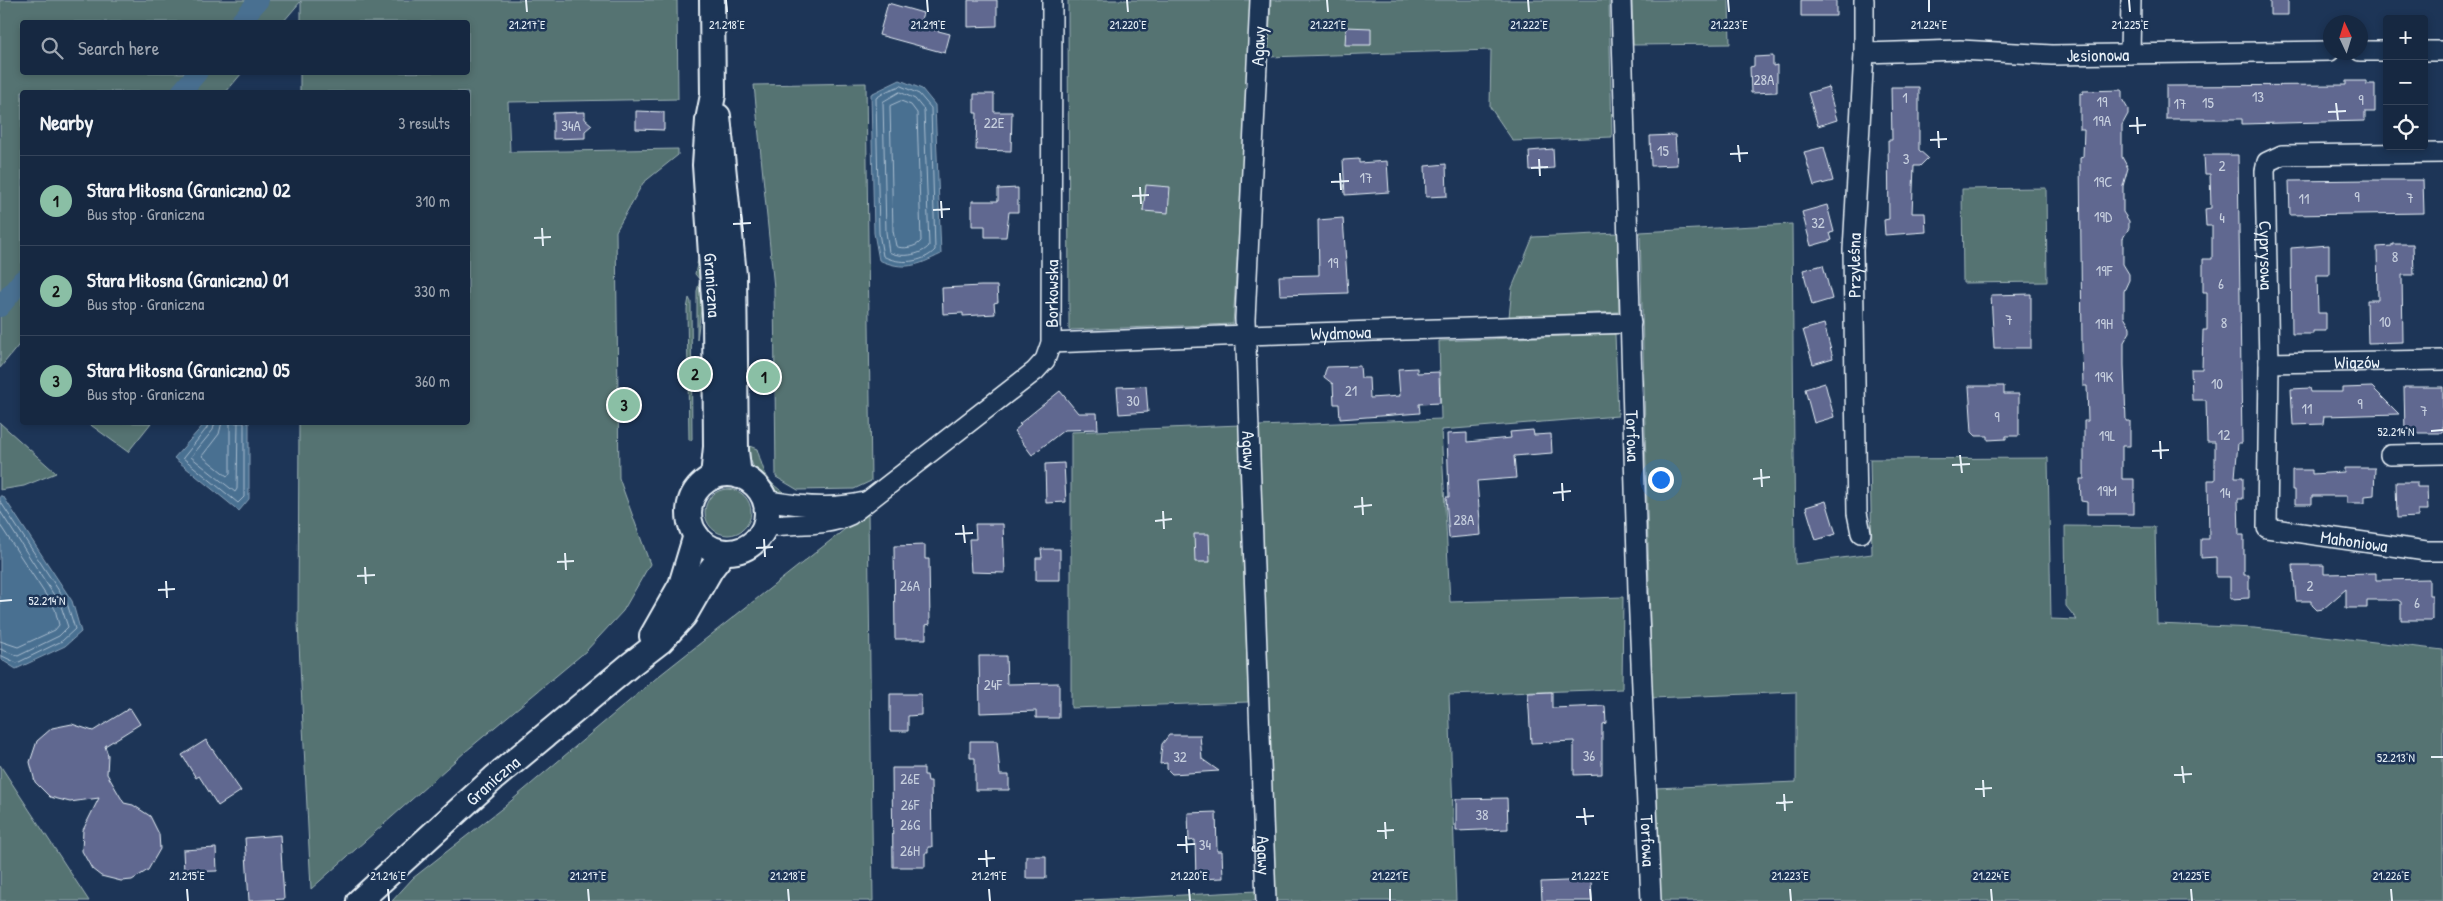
<!DOCTYPE html>
<html lang="en">
<head>
<meta charset="utf-8">
<style>
	:root { --surface:#162841; --page:#23344c; --text:#f1f3f6; --muted:#9ea6b1; --line:#35445a; --accent:#8abfa5 }
	body { margin:0; font-family:"Patrick Hand",sans-serif; background:var(--page); color:var(--text) }
	.controls { position:absolute; right:15px; top:15px; display:grid; overflow:hidden; border-radius:5px; box-shadow:0 2px 8px #0003 }
	.controls button { width:45px; height:45px; display:grid; place-items:center; padding:0; border:0; border-bottom:1px solid var(--line); background:var(--surface); color:var(--text); font:25px sans-serif }
	.compass { position:absolute; left:2323px; top:15px; width:45px; height:45px; border-radius:50%; background:var(--surface); box-shadow:0 2px 8px #0003; rotate:356deg }
	.you { position:absolute; left:1660px; top:479px; width:18px; height:18px; margin:-12px; border:4px solid #fff; border-radius:50%; background:#1a73e8; box-shadow:0 0 0 8px #1a73e833 }
	.badge { display:grid; place-items:center; width:32px; height:32px; border-radius:50%; background:var(--accent); color:#111; font-size:16px; font-weight:700 }
	.pin { position:absolute; translate:-50% -50%; border:2px solid #fff; box-shadow:0 1px 5px #0006 }
	.list { margin:0; padding:0; list-style:none }
	h2 { display:flex; justify-content:space-between; align-items:center; height:65px; margin:0; padding:0 20px; font-size:21px }
	h2 small { font-size:16px; font-weight:400; color:var(--muted) }
	.list li { display:grid; grid-template-columns:32px 1fr auto; gap:15px; align-items:center; box-sizing:border-box; height:90px; padding:0 20px; border-top:1px solid var(--line) }
	.list b { display:block; font-size:19px; white-space:nowrap }
	.list p { margin:0; font-size:16px; white-space:nowrap; color:var(--muted) }
	.list em { font-size:16px; font-style:normal; color:var(--muted) }
	.icon { flex:none; width:28px; height:28px; fill:none; stroke:currentColor; stroke-width:2; stroke-linecap:round; stroke-linejoin:round }
	.map { position:relative; flex:none; width:2443px; height:901px; overflow:hidden }
	.search { position:absolute; background:var(--surface); box-shadow:0 2px 8px #0003; left:20px; top:20px; width:450px; height:55px; display:flex; align-items:center; gap:12px; box-sizing:border-box; padding:0 18px; border-radius:5px; color:var(--muted); font-size:19px }
	.panel { position:absolute; background:var(--surface); box-shadow:0 2px 8px #0003; left:20px; top:90px; width:450px; height:335px; border-radius:5px }
	.map>svg:first-child { display:block }
	.green { fill:#547372; stroke:#9eb2b5 }
	.water { fill:#496f91; stroke:#89a3ba }
	.lines { fill:none; stroke-linecap:round; stroke-linejoin:round }
	.shore { stroke:#a8bdcf; stroke-width:1 }
	.canal { stroke:#496f91; stroke-width:20 }
	.building { fill:#606890; stroke:#e8f1f8 }
	.minor-casing { stroke:#e8f1f8; stroke-width:22 }
	.tertiary-casing { stroke:#e8f1f8; stroke-width:28 }
	.minor { stroke:#1d3557; stroke-width:19 }
	.tertiary { stroke:#1d3557; stroke-width:24 }
	.ticks { fill:none; stroke:#e8f1f8; stroke-width:2 }
	.labels { text-anchor:middle; dominant-baseline:central; stroke-width:5; stroke-linejoin:round; paint-order:stroke }
	.number-label { font-size:15px; fill:#c6cfde }
	.street-label { font-size:18px; fill:#e8f1f8; stroke:#1d3557 }
	.ticks-label { font-size:12px; text-anchor:middle; fill:#e8f1f8; stroke:#1d3557; stroke-width:5; stroke-linejoin:round; paint-order:stroke }
</style>
</head>
<body>
<div class="map">
<svg width="2443" height="901" viewBox="0 0 2443 901">
	<rect width="100%" height="100%" fill="#1d3557"/>
	<filter id="ink" filterUnits="userSpaceOnUse"><feTurbulence type="fractalNoise" baseFrequency=".02" numOctaves="2"/><feDisplacementMap in="SourceGraphic" scale="10" xChannelSelector="R" yChannelSelector="G"/><feConvolveMatrix kernelMatrix="1 2 1 2 8 2 1 2 1" color-interpolation-filters="sRGB"/></filter>
	<g filter="url(#ink)">
		<path class="green" d="M0,0H677L678,99L508,102L510,152L678,149V155L643,183L616,231L619,478L650,564L623,611L586,651L465,752L311,889L298,623L299,423L468,422V92H300V73L468,72V22H301V1L283,22H22V72L242,73L226,92H22V341L0,368Z
			M1068,0H1253L1233,324L1069,330Z
			M1271,0H1609L1612,137L1513,141L1490,107L1491,50L1268,57Z
			M1632,0H1729L1730,44L1633,45Z
			M866,83L871,481L854,489L798,490L776,477L774,288L754,85Z
			M2046,188L2047,282L1963,283L1962,189Z
			M1792,224L1795,564L1872,554L1870,459L2048,458L2051,619L2077,620L2066,606L2065,526L2155,527L2157,624L2255,628L2443,650V901H1659L1655,788L1796,782V692L1652,698L1640,232Z
			M1618,233L1619,312L1509,317L1512,288L1533,237Z
			M700,250L705,279L697,340V291L700,280L695,274Z
			M689,298L691,302L692,440H689L687,309Z
			M1615,334L1618,416L1441,430L1450,602L1623,597L1622,689L1449,695L1456,901H1073L1275,890L1259,426L1441,419L1439,341Z
			M0,423L56,473L24,486L0,490Z
			M88,423V422L151,423L128,452Z
			M1240,425L1248,702L1071,708V432Z
			M747,445L757,449C765,474 765,482 790,496C767,495 749,466 747,445Z
			M705 512a23 23 0 1 1 46 0a23 23 0 1 1-46 0Z
			M868,511L873,901H392L413,878L505,806L660,675Z
			M0,765L89,901H0Z"/>
		<path class="water" d="M900,80L922,89L935,105L941,254C917,266 904,271 879,260L874,233L871,94Z
			M205,423H249V499L239,511L174,458Z
			M0,496H3L72,601L81,632L65,646L16,669L2,660L0,624Z"/>
		<g class="lines">
			<path class="shore" d="M901,86L919,94L931,108L935,250C923,263 899,265 883,256L879,233L876,98L887,91Z
				M900,92L915,99L924,110L929,246C920,256 900,258 889,252L886,232L883,102Z
				M901,101L911,105L917,113L921,241C917,247 902,250 896,246L893,231L890,106Z
				M208,422L207,428L183,458L238,503L244,497V422
				M215,422L213,430L191,457L235,492L237,489L238,422
				M222,422L219,434L202,456L227,476L230,474V422
				M0,501L67,603L75,629L62,641L17,663L0,655
				M0,511L61,606L68,627L59,636L18,656L0,649
				M0,525L55,609L59,625L55,630L18,647L0,641"/>
			<path class="canal" d="M240,22L259,0
				M181,92L198,72
				M0,307L22,280"/>
		</g>
		<path class="building" d="M968,0H997V26L968,27Z
			M1801,0H1836V16H1801Z
			M2270,0H2288V15H2270Z
			M888,3L923,13L919,26L950,34L945,53L879,35Z
			M1346,27L1371,28V45H1345Z
			M1773,56V66L1777,65V92L1751,93L1750,67L1754,66V57Z
			M2346,81H2366V84H2375V112H2365V121L2242,124V119H2166V86L2346,85Z
			M1828,87L1837,120L1818,126L1808,93Z
			M1891,87H1919V150L1928,158L1920,166H1914L1912,213H1925L1926,232L1885,235L1884,220L1889,219L1888,140H1892Z
			M2122,90V99L2128,109V114L2122,125V157L2128,168L2123,186V212L2129,221V228L2123,238V264L2129,274V280L2124,291V317L2130,327V332L2124,342V365L2126,421H2130V446H2122V479H2134V514H2087V502L2081,501L2080,479H2084V421H2088L2087,386H2083L2082,345L2080,158L2083,157L2084,129H2080V93L2083,94V91Z
			M974,94H994V112H1012L1011,151L976,150L977,113H974Z
			M636,111L664,112V130L636,129Z
			M585,112V119L592,125L585,131V138L553,139V113Z
			M1675,135L1677,165L1651,166L1650,136Z
			M1824,147L1833,181L1814,186L1804,152Z
			M1553,149L1554,168L1530,170L1529,151Z
			M2204,155H2238L2242,443H2238L2235,477H2243V499H2238L2239,535H2244V575H2249V598L2230,599V577H2216V557L2201,558V539H2209L2208,480H2215V442H2207L2206,400H2192L2191,369H2202L2203,330H2207V292H2203V259H2212V226H2206L2205,209L2211,208L2210,174H2205Z
			M1359,159V163L1387,161L1389,192L1345,195L1343,160Z
			M1446,164L1447,196L1426,197L1425,166Z
			M2371,180H2423L2424,213L2290,215L2289,181Z
			M1146,185L1170,187L1168,213L1143,211Z
			M1018,188V212H1009L1006,237H985V226H972V201H998V189Z
			M1827,205L1834,232L1830,233L1832,240L1811,246L1802,212Z
			M1343,218L1348,293L1280,295L1279,276L1319,275L1318,220Z
			M2392,244H2413L2414,275H2402L2403,342L2368,343L2367,300H2378L2377,247L2392,246Z
			M2329,245V275H2317L2318,313H2326V331H2313V334H2292L2291,248Z
			M1823,265L1832,299L1812,305L1803,270Z
			M981,286H997L998,302L994,303L995,314L963,316V313L943,314L942,288Z
			M2031,294V348H1994L1991,295Z
			M1824,324L1833,358L1813,364L1803,330Z
			M1360,366L1361,378H1369L1370,398L1400,396L1398,369L1417,368V373L1439,372L1440,403L1419,404L1420,413L1340,419L1339,404H1334L1333,384L1324,377L1325,372L1327,367Z
			M1825,383L1834,417L1814,423L1805,389Z
			M1146,386L1148,412L1119,414L1117,387Z
			M1969,386H2004V394H2019V436H2006V439L1988,440V436H1976L1972,432Z
			M2372,387L2399,414L2324,416L2323,424L2293,425L2291,389L2310,388L2311,392H2343V388Z
			M2404,387H2443V433H2405Z
			M1060,391L1078,413H1097L1098,429L1064,430L1032,455L1014,431L1021,425L1019,424Z
			M1533,430L1534,435L1551,434L1552,453L1514,456L1516,478L1477,481L1481,535L1449,538L1446,497H1449L1447,434L1467,433V442L1511,438L1510,432Z
			M1064,463L1066,502L1046,503L1045,464Z
			M2344,468H2375L2374,495L2365,496V503H2347V496H2312V504H2295V490H2292V470H2312V474L2344,472Z
			M2396,482H2417V487H2427L2428,510H2418V517L2397,518Z
			M1826,501L1836,534L1816,540L1806,507Z
			M975,524H1003L1005,573L971,572L969,539H976Z
			M1194,534H1209L1210,562H1195Z
			M925,545V559H929L930,624L926,625V639H895L894,546Z
			M1041,549H1060V580H1036V558H1042Z
			M2293,565H2324V574L2376,573V580L2429,579V595H2432V620H2401V602L2398,600H2367V608H2346V589L2323,609L2317,610L2312,605V601H2296Z
			M979,656H1006L1007,684L1059,683V718H1036V711L980,713Z
			M1552,692V708L1605,706L1606,723L1602,724V774L1574,775V741L1531,743L1528,693Z
			M890,694H921V715L908,716V731H890Z
			M130,708L140,724L105,746L108,755L107,774L124,803L133,805L150,816L159,834L160,849L148,870L132,880L121,881L101,876L92,869L82,851L83,830L99,798L70,802L50,797L35,782L30,762L37,741L52,728L72,724L93,731Z
			M1169,735H1200L1202,759L1219,771L1172,774L1167,769V763L1160,764L1162,744Z
			M206,740L241,791L218,806L199,776L196,778L182,755Z
			M970,741H997L1000,775H1009V790H975V758H970Z
			M892,768H924V775H927L928,781H931L932,847H928V853H925V867H893Z
			M1507,798L1508,829L1456,831V799Z
			M1216,812L1217,851H1222L1223,878L1196,879L1195,840L1189,841L1188,813Z
			M280,835L284,899L249,901L245,838Z
			M216,848L217,871L184,872L183,850Z
			M1026,856H1046V878H1026Z
			M1591,880L1592,901H1542L1541,882Z"/>
		<g class="lines">
			<g class="minor-casing">
				<g id="minor">
					<path id="s1" d="M1260,0L1245,319L1266,901"/>
					<path id="s2" d="M1621,0L1638,592L1651,901"/>
					<path d="M2360,51H2387"/>
					<path d="M2424,51H2443"/>
					<path id="s3" d="M1864,53L1960,50L2052,55L2330,51"/>
					<path d="M2130,54L2131,0"/>
					<path id="s4" d="M2443,153L2282,155L2267,162L2265,171L2269,363L2267,528L2426,551H2443"/>
					<path id="s5" d="M1051,343L1246,335L1631,323"/>
					<path id="s6" d="M2269,363L2443,360"/>
					<path d="M2390,455L2443,454"/>
					<path d="M765,500C796,506 833,510 865,502"/>
					<path id="s7" d="M764,527C793,522 823,528 850,515L1035,371L1045,360L1051,343L1052,0"/>
					<path id="s8" d="M1861,533L1857,513L1853,250L1864,53V0"/>
				</g>
			</g>
			<g class="tertiary-casing">
				<g id="tertiary">
					<path id="s9" d="M712,0L713,95L708,120L705,165L715,314L716,447L713,477"/>
					<path d="M718,116L734,275L736,451L739,476"/>
					<circle cx="728" cy="513" r="39"/>
					<path d="M652,636L681,585L696,535"/>
					<path id="s10" d="M359,901L494,778L630,665L661,641L684,616L711,569L724,552"/>
				</g>
			</g>
			<use href="#minor" class="minor"/>
			<use href="#tertiary" class="tertiary"/>
		</g>
	</g>
	<path class="ticks" d="M526,0L527,12M726,0L727,12M927,0L928,12M1127,0L1128,12M1327,0L1328,12M1528,0L1529,12M1728,0L1729,12M1929,0V12M2129,0L2130,12M2336,103L2338,120M2328,112L2346,111M2137,117L2138,134M2129,126L2146,125M1938,131L1939,148M1930,140L1947,139M1738,145L1740,162M1730,154L1748,153M1539,159L1540,176M1531,168L1548,167M1340,173L1341,190M1331,182L1349,181M1140,187L1141,204M1132,196L1149,195M941,201L942,218M933,210L950,209M741,214L743,232M733,224L751,223M542,228L543,246M534,238L551,237M2431,431L2443,430M2160,441L2161,459M2152,451L2169,450M1960,455L1962,473M1952,465L1970,464M1761,469L1762,487M1753,479L1770,477M1562,483L1563,501M1553,493L1571,491M1362,497L1363,515M1354,507L1372,505M1163,511L1164,529M1155,521L1172,519M963,525L965,543M955,534L973,533M764,539L765,557M756,548L773,547M565,553L566,570M557,562L574,561M365,567L366,584M357,576L375,575M166,581L167,598M158,590L175,589M0,601L12,600M2431,757H2443M2182,766L2184,783M2174,775L2192,774M1983,780L1984,797M1975,789L1992,788M1784,794L1785,811M1776,803L1793,802M1584,808L1586,825M1576,817L1594,816M1385,822L1386,839M1377,831L1394,830M1186,836L1187,853M1177,845L1195,844M986,850L987,867M978,859L995,858M187,889L188,901M388,889L389,901M588,889L589,901M788,889L789,901M989,889L990,901M1189,889L1190,901M1390,889V901M1590,889L1591,901M1790,889L1791,901M1991,889L1992,901M2191,889L2192,901M2391,889L2392,901"/>
	<g class="labels">
		<g class="number-label">
			<text x="1764" y="79">28A</text>
			<text x="2258" y="96">13</text>
			<text x="1905" y="97">1</text>
			<text x="2361" y="99">9</text>
			<text x="2102" y="101">19</text>
			<text x="2208" y="102">15</text>
			<text x="2180" y="103">17</text>
			<text x="2102" y="120">19A</text>
			<text x="994" y="122">22E</text>
			<text x="571" y="125">34A</text>
			<text x="1663" y="150">15</text>
			<text x="1906" y="158">3</text>
			<text x="2222" y="165">2</text>
			<text x="1366" y="177">17</text>
			<text x="2103" y="181">19C</text>
			<text x="2357" y="196">9</text>
			<text x="2410" y="197">7</text>
			<text x="2304" y="198">11</text>
			<text x="2103" y="216">19D</text>
			<text x="2222" y="217">4</text>
			<text x="1818" y="222">32</text>
			<text x="2395" y="256">8</text>
			<text x="1333" y="262">19</text>
			<text x="2104" y="270">19F</text>
			<text x="2221" y="283">6</text>
			<text x="2009" y="319">7</text>
			<text x="2385" y="321">10</text>
			<text x="2224" y="322">8</text>
			<text x="2104" y="323">19H</text>
			<text x="2104" y="376">19K</text>
			<text x="2217" y="383">10</text>
			<text x="1351" y="390">21</text>
			<text x="1133" y="400">30</text>
			<text x="2360" y="403">9</text>
			<text x="2307" y="408">11</text>
			<text x="2424" y="410">7</text>
			<text x="1997" y="416">9</text>
			<text x="2224" y="434">12</text>
			<text x="2107" y="435">19L</text>
			<text x="2107" y="490">19M</text>
			<text x="2225" y="492">14</text>
			<text x="1464" y="519">28A</text>
			<text x="910" y="585">26A</text>
			<text x="2310" y="585">2</text>
			<text x="2417" y="602">6</text>
			<text x="993" y="684">24F</text>
			<text x="1589" y="755">36</text>
			<text x="1180" y="756">32</text>
			<text x="910" y="778">26E</text>
			<text x="910" y="804">26F</text>
			<text x="1482" y="814">38</text>
			<text x="910" y="824">26G</text>
			<text x="1205" y="844">34</text>
			<text x="910" y="850">26H</text>
		</g>
		<g class="street-label">
			<text transform="translate(1258 46) rotate(-87)">Agawy</text>
			<text stroke="none"><textPath href="#s3" startOffset="234">Jesionowa</textPath></text>
			<text stroke="none"><textPath href="#s4" startOffset="271">Cyprysowa</textPath></text>
			<text stroke="none"><textPath href="#s8" startOffset="268">Przyleśna</textPath></text>
			<text stroke="none"><textPath href="#s9" startOffset="286">Graniczna</textPath></text>
			<text stroke="none"><textPath href="#s7" startOffset="404">Borkowska</textPath></text>
			<text stroke="none"><textPath href="#s5" startOffset="290">Wydmowa</textPath></text>
			<text stroke="none"><textPath href="#s6" startOffset="88">Wiązów</textPath></text>
			<text stroke="none"><textPath href="#s2" startOffset="436">Torfowa</textPath></text>
			<text stroke="none"><textPath href="#s1" startOffset="451">Agawy</textPath></text>
			<text stroke="none"><textPath href="#s4" startOffset="632">Mahoniowa</textPath></text>
			<text stroke="none"><textPath href="#s10" startOffset="180">Graniczna</textPath></text>
			<text stroke="none"><textPath href="#s2" startOffset="841">Torfowa</textPath></text>
			<text stroke="none"><textPath href="#s1" startOffset="856">Agawy</textPath></text>
		</g>
	</g>
	<g class="ticks-label">
		<text x="527" y="29">21.217°E</text>
		<text x="727" y="29">21.218°E</text>
		<text x="928" y="29">21.219°E</text>
		<text x="1128" y="29">21.220°E</text>
		<text x="1328" y="29">21.221°E</text>
		<text x="1529" y="29">21.222°E</text>
		<text x="1729" y="29">21.223°E</text>
		<text x="1929" y="29">21.224°E</text>
		<text x="2130" y="29">21.225°E</text>
		<text x="2396" y="436">52.214°N</text>
		<text x="47" y="605">52.214°N</text>
		<text x="2396" y="762">52.213°N</text>
		<text x="187" y="880">21.215°E</text>
		<text x="388" y="880">21.216°E</text>
		<text x="588" y="880">21.217°E</text>
		<text x="788" y="880">21.218°E</text>
		<text x="989" y="880">21.219°E</text>
		<text x="1189" y="880">21.220°E</text>
		<text x="1390" y="880">21.221°E</text>
		<text x="1590" y="880">21.222°E</text>
		<text x="1790" y="880">21.223°E</text>
		<text x="1991" y="880">21.224°E</text>
		<text x="2191" y="880">21.225°E</text>
		<text x="2391" y="880">21.226°E</text>
	</g>
</svg>
<div class="controls">
<button>+</button>
<button>−</button>
<button><svg class="icon" aria-label="locate" viewBox="0 0 24 24"><circle cx="12" cy="12" r="6"/><path d="M12 2v4M12 18v4M2 12h4M18 12h4"/></svg></button>
</div>
<svg class="compass" viewBox="-18 -18 36 36"><path d="M0-13l5 13h-10z" fill="#e53935"/><path d="M0 13l5-13h-10z" fill="#9ea6b1"/></svg>
<div class="you"></div>
<div class="pin badge" style="left:764px;top:377px">1</div>
<div class="pin badge" style="left:695px;top:374px">2</div>
<div class="pin badge" style="left:624px;top:405px">3</div>
<div class="search"><svg class="icon" aria-label="search" viewBox="0 0 24 24"><circle cx="10" cy="10" r="6"/><path d="M15 15l6 6"/></svg>Search here</div>
<section class="panel">
<h2>Nearby<small>3 results</small></h2>
<ul class="list">
<li><span class="badge">1</span><div><b>Stara Miłosna (Graniczna) 02</b><p>Bus stop · Graniczna</p></div><em>310 m</em></li>
<li><span class="badge">2</span><div><b>Stara Miłosna (Graniczna) 01</b><p>Bus stop · Graniczna</p></div><em>330 m</em></li>
<li><span class="badge">3</span><div><b>Stara Miłosna (Graniczna) 05</b><p>Bus stop · Graniczna</p></div><em>360 m</em></li>
</ul>
</section>
</div>
</body>
</html>
